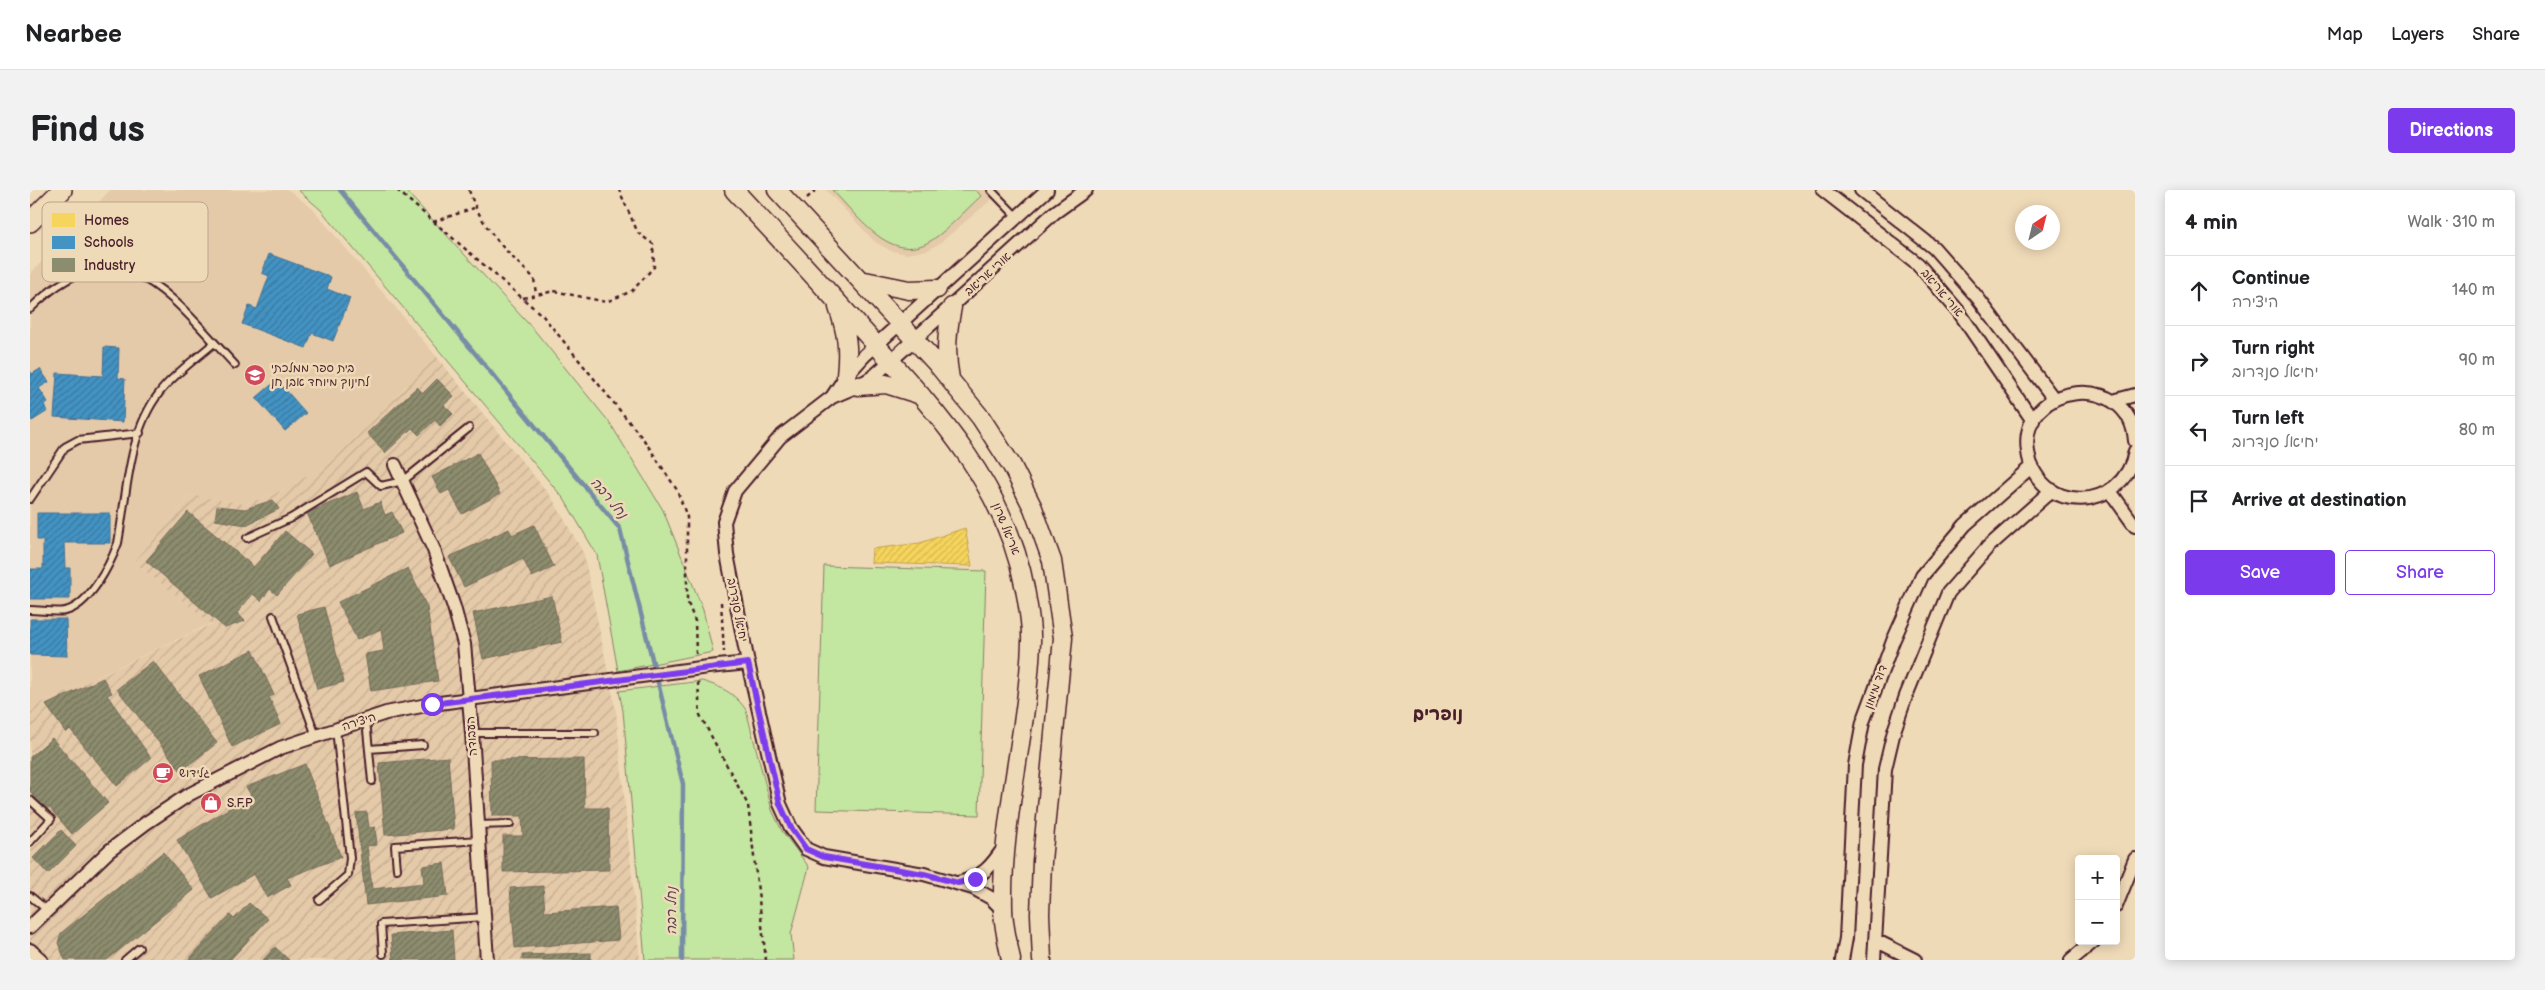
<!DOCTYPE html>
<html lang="en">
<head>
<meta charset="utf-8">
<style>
	:root { --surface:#fff; --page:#f2f2f2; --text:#202124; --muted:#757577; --line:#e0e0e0; --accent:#7c3aed }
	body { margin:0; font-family:"Balsamiq Sans","Playpen Sans Hebrew",sans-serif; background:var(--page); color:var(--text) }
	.controls { position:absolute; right:15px; bottom:15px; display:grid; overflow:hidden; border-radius:5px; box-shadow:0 2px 12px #0003 }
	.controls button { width:45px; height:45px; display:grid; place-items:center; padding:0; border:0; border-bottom:1px solid var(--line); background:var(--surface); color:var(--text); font:25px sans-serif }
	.compass { position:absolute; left:1985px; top:15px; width:45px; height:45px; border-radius:50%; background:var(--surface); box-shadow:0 2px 12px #0003; rotate:35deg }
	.stop { position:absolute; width:15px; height:15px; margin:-11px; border:4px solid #7c3aed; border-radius:50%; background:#fff }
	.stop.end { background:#7c3aed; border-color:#fff; box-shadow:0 1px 5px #0008 }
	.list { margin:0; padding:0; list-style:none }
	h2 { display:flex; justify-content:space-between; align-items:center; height:65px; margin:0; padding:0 20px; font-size:21px }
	h2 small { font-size:16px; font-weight:400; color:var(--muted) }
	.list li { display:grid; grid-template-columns:32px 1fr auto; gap:15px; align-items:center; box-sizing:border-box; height:70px; padding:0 20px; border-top:1px solid var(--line) }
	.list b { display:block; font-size:19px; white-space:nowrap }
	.list p { margin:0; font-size:16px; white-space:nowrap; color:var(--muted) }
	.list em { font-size:16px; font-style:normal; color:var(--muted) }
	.actions { display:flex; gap:10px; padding:15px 20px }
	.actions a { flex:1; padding:11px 0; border:1px solid var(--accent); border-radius:5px; text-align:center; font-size:18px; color:var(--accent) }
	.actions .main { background:var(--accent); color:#fff }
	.icon { flex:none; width:28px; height:28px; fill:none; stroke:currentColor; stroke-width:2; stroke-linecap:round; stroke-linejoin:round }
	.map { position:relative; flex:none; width:2105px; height:770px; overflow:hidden; border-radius:5px }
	header { display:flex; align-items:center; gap:30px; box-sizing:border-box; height:70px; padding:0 25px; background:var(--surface); border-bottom:1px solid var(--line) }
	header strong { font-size:24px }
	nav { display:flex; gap:28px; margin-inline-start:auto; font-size:18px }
	.intro { display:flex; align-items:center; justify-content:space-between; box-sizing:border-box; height:120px; padding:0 30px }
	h1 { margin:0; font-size:35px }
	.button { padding:12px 22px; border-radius:5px; background:var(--accent); color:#fff; font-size:18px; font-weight:700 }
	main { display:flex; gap:30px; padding:0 30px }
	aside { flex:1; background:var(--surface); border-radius:5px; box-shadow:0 2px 12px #0003 }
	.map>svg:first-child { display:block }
	.built { fill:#e4caa8 }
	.industrial { fill:url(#industrial-furrows) }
	.green { fill:#c3e6a0; stroke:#868266 }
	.homes { fill:url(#homes-hatch); stroke:#c29e4d }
	.schools { fill:url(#schools-hatch); stroke:#457095 }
	.industry { fill:url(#industry-hatch); stroke:#786b5a }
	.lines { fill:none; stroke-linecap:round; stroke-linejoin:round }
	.stream { stroke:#788ca6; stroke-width:4.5 }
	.service-casing { stroke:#4a1f2b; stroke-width:10 }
	.minor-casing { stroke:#4a1f2b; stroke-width:16 }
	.secondary-casing { stroke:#4a1f2b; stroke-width:21 }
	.primary-casing { stroke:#4a1f2b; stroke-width:22 }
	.path { stroke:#4a1f2b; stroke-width:2.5; stroke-dasharray:4 4; stroke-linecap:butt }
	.service { stroke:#efdab8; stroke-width:6 }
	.minor { stroke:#efdab8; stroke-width:12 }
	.secondary { stroke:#efdab8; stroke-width:18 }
	.primary { stroke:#efdab8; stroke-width:19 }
	.minor-bridge-casing { stroke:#4a1f2b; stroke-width:16; stroke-linecap:butt }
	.minor-bridge { stroke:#efdab8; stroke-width:12 }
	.route { stroke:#7c3aed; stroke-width:6 }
	.labels { text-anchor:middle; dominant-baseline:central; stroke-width:5; stroke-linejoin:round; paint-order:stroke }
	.street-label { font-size:12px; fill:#4a1f2b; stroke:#efdab8 }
	.poi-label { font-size:12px; fill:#4a1f2b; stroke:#efdab8; text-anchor:start }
	.water-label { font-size:14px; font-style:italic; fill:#594354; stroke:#efdab8 }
	.district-label { font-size:18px; font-weight:bold; fill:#4a1f2b; stroke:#efdab8 }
	.key { fill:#efdab8; stroke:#bea28e; stroke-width:1 }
	.key-label { font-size:14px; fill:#4a1f2b }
</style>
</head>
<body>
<header>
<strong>Nearbee</strong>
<nav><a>Map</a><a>Layers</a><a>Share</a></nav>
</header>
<div class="intro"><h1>Find us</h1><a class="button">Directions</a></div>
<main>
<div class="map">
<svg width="2105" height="770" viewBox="0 0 2105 770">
	<defs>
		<pattern id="industrial-furrows" width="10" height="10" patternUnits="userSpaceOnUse" patternTransform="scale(1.25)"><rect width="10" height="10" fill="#e4caa8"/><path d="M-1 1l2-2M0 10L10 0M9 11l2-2" fill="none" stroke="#c5ad91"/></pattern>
		<pattern id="homes-hatch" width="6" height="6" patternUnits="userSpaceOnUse" patternTransform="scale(1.25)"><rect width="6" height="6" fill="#f6d55c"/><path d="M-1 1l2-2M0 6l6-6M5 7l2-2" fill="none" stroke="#d4b650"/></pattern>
		<pattern id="schools-hatch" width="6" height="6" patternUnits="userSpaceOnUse" patternTransform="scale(1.25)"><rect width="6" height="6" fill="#4393c3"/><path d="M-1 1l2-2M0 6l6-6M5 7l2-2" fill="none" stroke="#3a779f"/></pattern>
		<pattern id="industry-hatch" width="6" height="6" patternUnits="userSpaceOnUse" patternTransform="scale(1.25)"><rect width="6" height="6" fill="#8c8c6e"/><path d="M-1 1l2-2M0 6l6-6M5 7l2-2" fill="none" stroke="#74725b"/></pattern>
	</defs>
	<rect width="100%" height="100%" fill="#efdab8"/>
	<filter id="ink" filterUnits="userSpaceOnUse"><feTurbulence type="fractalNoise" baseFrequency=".02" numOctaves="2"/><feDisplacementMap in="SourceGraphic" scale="10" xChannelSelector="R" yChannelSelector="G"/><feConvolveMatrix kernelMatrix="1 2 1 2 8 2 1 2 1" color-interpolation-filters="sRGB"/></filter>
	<g filter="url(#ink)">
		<path class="built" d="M80,0H259L283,19L406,166L296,276L244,304L215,314L161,305L104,372L182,433L0,518V84Z
			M796,0H973L910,53L898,60L877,64L861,61L845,52Z"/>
		<path class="industrial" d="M406,166L522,308L554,364L586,521L610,770H0V518L182,434L104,372L161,305L215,314L244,304L296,276Z"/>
		<path class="green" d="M268,0H375L505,141L580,233L633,320L673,420L683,462L588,481L567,365L534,309L291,20Z
			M802,0H946L951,6C936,20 921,36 905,48C863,79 829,27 802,0Z
			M794,376L956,381L949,625L786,620Z
			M672,491C691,497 704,502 716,520L742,620L752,641L779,677L761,744L764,770H615L593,521L589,501Z"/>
		<path class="homes" d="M935,338L942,376L841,373L842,359L890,353Z"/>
		<path class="schools" d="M239,64L301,87L297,99L320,108L303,151L282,143L276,158L212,134L219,116L227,119L239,86L232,83Z
			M74,157L89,158L88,188L95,189L93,232L24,227L27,183L73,186Z
			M10,179L19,192L9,198L18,212L14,215L18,221L2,231L0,228V181L2,184Z
			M247,190L276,223L255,241L226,208Z
			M7,323H80V353H34L35,378H40V409H0V379H13V350H7Z
			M0,429H36L37,466L0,465Z"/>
		<path class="industry" d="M407,189L424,206L414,215L423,224L410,236L405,230L389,245L382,238L355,263L337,243L387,197L393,203Z
			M448,263L470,304L432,324L419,300L411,304L402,287Z
			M327,302L334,319L350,312L355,325L362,322L372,343L300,375L277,323Z
			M243,310L249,319L216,335L185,330L187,316L215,319Z
			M158,322L224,377L255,341L282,364L247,405L240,399L231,411L223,404L207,423L215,431L195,438L116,371Z
			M504,335L524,377L502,387L493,369L434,397L419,367L479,339L482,345Z
			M378,378L397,417L408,491L341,501L335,464L354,461L351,439L327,450L308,412Z
			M522,406L532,452L453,469L443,423Z
			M294,417L314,492L287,499L267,424Z
			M223,460L244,505L239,507L251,534L202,557L169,486Z
			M123,471L187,553L151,581L87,499Z
			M73,488L82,503L77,505L121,568L87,596L40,539L36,543L16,515Z
			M22,548L78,613L42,644L19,617L15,620L0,601V567Z
			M418,567L424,639L355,645L349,573Z
			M554,569L555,618H578L579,680L473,682V646H493L492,626H462L461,570Z
			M275,574L311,667L257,688L261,695L237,708L224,684L182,708L147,650L221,605L216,597Z
			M337,622L339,638L345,637L347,655L337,656L342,699L394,693L392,676L414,673L418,706L336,715L326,623Z
			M31,640L46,656L18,684L3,668Z
			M133,662L164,700L77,770H35L28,753L31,743Z
			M513,696L515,722L586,717L589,750L485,758L480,698Z
			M219,713L238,729L200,770H158L200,725L204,729Z
			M422,740L424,770H363L361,745Z
			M245,757L259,770H233Z
			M561,763V770H492V765Z"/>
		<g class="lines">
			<path class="stream" d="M310,0L590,339L653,594L652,770"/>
			<g class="service-casing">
				<path id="service" d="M961,0L986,26
					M0,119C91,29 140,106 205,175
					M0,309L35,257L48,250L110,243
					M217,348L261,328L336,282L351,296L373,291L439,238
					M0,420C11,420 25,423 35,421C59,416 80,375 88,353C97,304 98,242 130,202C145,183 167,168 184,153
					M243,426L286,546
					M336,530L342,591
					M442,543H565
					M339,559L393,555
					M0,610L21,629L0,652
					M448,635L480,634
					M367,679L365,656L449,650
					M0,706L17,720
					M289,710L318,685L320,668L306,539
					M353,764L351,734L455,727
					M95,770L109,758"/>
			</g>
			<g class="minor-casing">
				<path id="minor" d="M1793,0L1888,74L1929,122L2003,231
					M1831,0L1904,58L1947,107L2024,209
					M802,207L816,186L835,165L1017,0
					M2083,211L2105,205
					M2105,251C2100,179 1987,192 1998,262C2007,325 2094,324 2105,261
					M365,275L404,360L424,417L434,454L442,543L457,770
					M2080,301L2105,336
					M678,477L718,473
					M928,693C953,687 961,677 975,656
					M2086,716L2105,669
					M973,720L961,708L943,698L894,684L794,667L776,659L761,638L750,614L718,473L697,364L694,332L705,301L750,247L802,207L828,196L844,186L1024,23L1056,0
					M0,737L79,661L116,633L158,605L250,558L356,523L402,514L596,488
					M1847,751L1885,770
					M0,760L11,770
					M1812,770L1816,748L1825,575L1833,532L1863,451L1892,386L1935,335L2002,276
					M1844,770L1855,579L1864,541L1876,506L1918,403L1958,357L2022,300
					M2041,770L2064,751"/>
			</g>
			<g class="secondary-casing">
				<path id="secondary" d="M704,0C749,48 794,97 838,146C906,221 976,296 995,399C998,416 1002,435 1001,452C998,541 971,628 973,718C973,735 978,753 981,770
					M747,0L908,175L951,228L982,276L1003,318L1022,371L1033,448L1012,671L1010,724L1012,770
					M830,90L879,100L907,99
					M808,117C817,143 819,158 816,186
					M920,189C915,163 917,142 922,117
					M828,196L856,194L891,205"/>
			</g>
			<g class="primary-casing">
				<path id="primary" d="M0,32L32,0"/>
			</g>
			<path class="path" d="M367,0L513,126L614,250L647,300L657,327V411L665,431L666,464
				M439,0C450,36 477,63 504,88L506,105
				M777,8L786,0
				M403,32L444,18
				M493,108L524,101L576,112L602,101L624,77L623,54L608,43L589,0
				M691,412L694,462
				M668,492L670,525L718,615L736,770"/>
			<use href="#service" class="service"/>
			<use href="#minor" class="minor"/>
			<use href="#secondary" class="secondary"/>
			<use href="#primary" class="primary"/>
			<g class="minor-bridge-casing">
				<path id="minor-bridge" d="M596,488L678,477"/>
			</g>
			<use href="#minor-bridge" class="minor-bridge"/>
		</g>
	</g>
	<g class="lines" filter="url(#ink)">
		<path class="route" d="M402,514L718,473L750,614L761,638L776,659L794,667L894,684L928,693L945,689"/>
	</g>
	<defs>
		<g id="school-disc" transform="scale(1.125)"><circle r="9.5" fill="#d1495b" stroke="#efdab8"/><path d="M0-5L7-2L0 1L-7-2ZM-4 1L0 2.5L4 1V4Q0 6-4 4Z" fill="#fff"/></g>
		<g id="cafe-disc" transform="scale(1.125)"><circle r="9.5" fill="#d1495b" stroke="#efdab8"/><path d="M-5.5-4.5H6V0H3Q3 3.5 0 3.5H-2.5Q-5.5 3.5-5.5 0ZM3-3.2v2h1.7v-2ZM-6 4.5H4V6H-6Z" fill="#fff"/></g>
		<g id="shop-disc" transform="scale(1.125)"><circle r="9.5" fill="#d1495b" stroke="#efdab8"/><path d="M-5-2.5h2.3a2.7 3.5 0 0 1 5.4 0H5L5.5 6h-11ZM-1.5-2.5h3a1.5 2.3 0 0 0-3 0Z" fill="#fff"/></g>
	</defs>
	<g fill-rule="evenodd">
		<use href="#school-disc" x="225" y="185"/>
		<use href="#cafe-disc" x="133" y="583"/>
		<use href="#shop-disc" x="181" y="613"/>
	</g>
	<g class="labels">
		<g class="street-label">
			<text transform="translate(958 84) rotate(-42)">אורי אריאב</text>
			<text transform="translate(1912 103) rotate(50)">אורי אריאב</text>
			<text transform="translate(976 339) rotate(68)">אריאל שרון</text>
			<text transform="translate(707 420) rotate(79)">יחיאל סנדרוב</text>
			<text transform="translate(1846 497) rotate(-70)">דוד מימון</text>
			<text transform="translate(329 532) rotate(-18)">היצירה</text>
			<text transform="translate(442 546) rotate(-94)">העבודה</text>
		</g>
		<g class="poi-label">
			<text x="241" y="178">בית ספר ממלכתי<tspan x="241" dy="14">לחינוך מיוחד אבן חן</tspan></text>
			<text x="149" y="583">גלידוש</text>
			<text x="197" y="613">S.F.P</text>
		</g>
		<g class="water-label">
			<text transform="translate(579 308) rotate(50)">נחל רבה</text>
			<text transform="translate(641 721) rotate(-90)">נחל רבה</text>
		</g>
		<g class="district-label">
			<text x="1408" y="524">נופרים</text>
		</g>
	</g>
	<rect x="12" y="12" width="166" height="80" rx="8" class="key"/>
	<rect x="22" y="23" width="23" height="14" fill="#f6d55c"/>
	<rect x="22" y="46" width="23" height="13" fill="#4393c3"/>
	<rect x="22" y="68" width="23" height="14" fill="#8c8c6e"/>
	<g class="key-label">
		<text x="54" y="35">Homes</text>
		<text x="54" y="57">Schools</text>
		<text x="54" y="80">Industry</text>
	</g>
</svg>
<div class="controls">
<button>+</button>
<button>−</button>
</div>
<svg class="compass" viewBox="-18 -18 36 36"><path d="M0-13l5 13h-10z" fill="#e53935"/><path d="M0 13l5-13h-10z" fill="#757577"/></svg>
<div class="stop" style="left:402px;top:514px"></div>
<div class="stop end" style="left:945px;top:689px"></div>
</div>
<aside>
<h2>4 min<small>Walk · 310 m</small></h2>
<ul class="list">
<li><svg class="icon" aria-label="ahead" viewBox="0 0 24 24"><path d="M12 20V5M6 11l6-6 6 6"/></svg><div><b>Continue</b><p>היצירה</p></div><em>140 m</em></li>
<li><svg class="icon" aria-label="right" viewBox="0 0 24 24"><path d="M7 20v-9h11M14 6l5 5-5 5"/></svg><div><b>Turn right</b><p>יחיאל סנדרוב</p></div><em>90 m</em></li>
<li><svg class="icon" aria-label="left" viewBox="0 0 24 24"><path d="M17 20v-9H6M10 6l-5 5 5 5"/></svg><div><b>Turn left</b><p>יחיאל סנדרוב</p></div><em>80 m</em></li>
<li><svg class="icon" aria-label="arrive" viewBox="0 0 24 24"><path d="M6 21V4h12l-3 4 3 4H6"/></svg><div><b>Arrive at destination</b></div></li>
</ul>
<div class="actions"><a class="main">Save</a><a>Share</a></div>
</aside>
</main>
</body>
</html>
